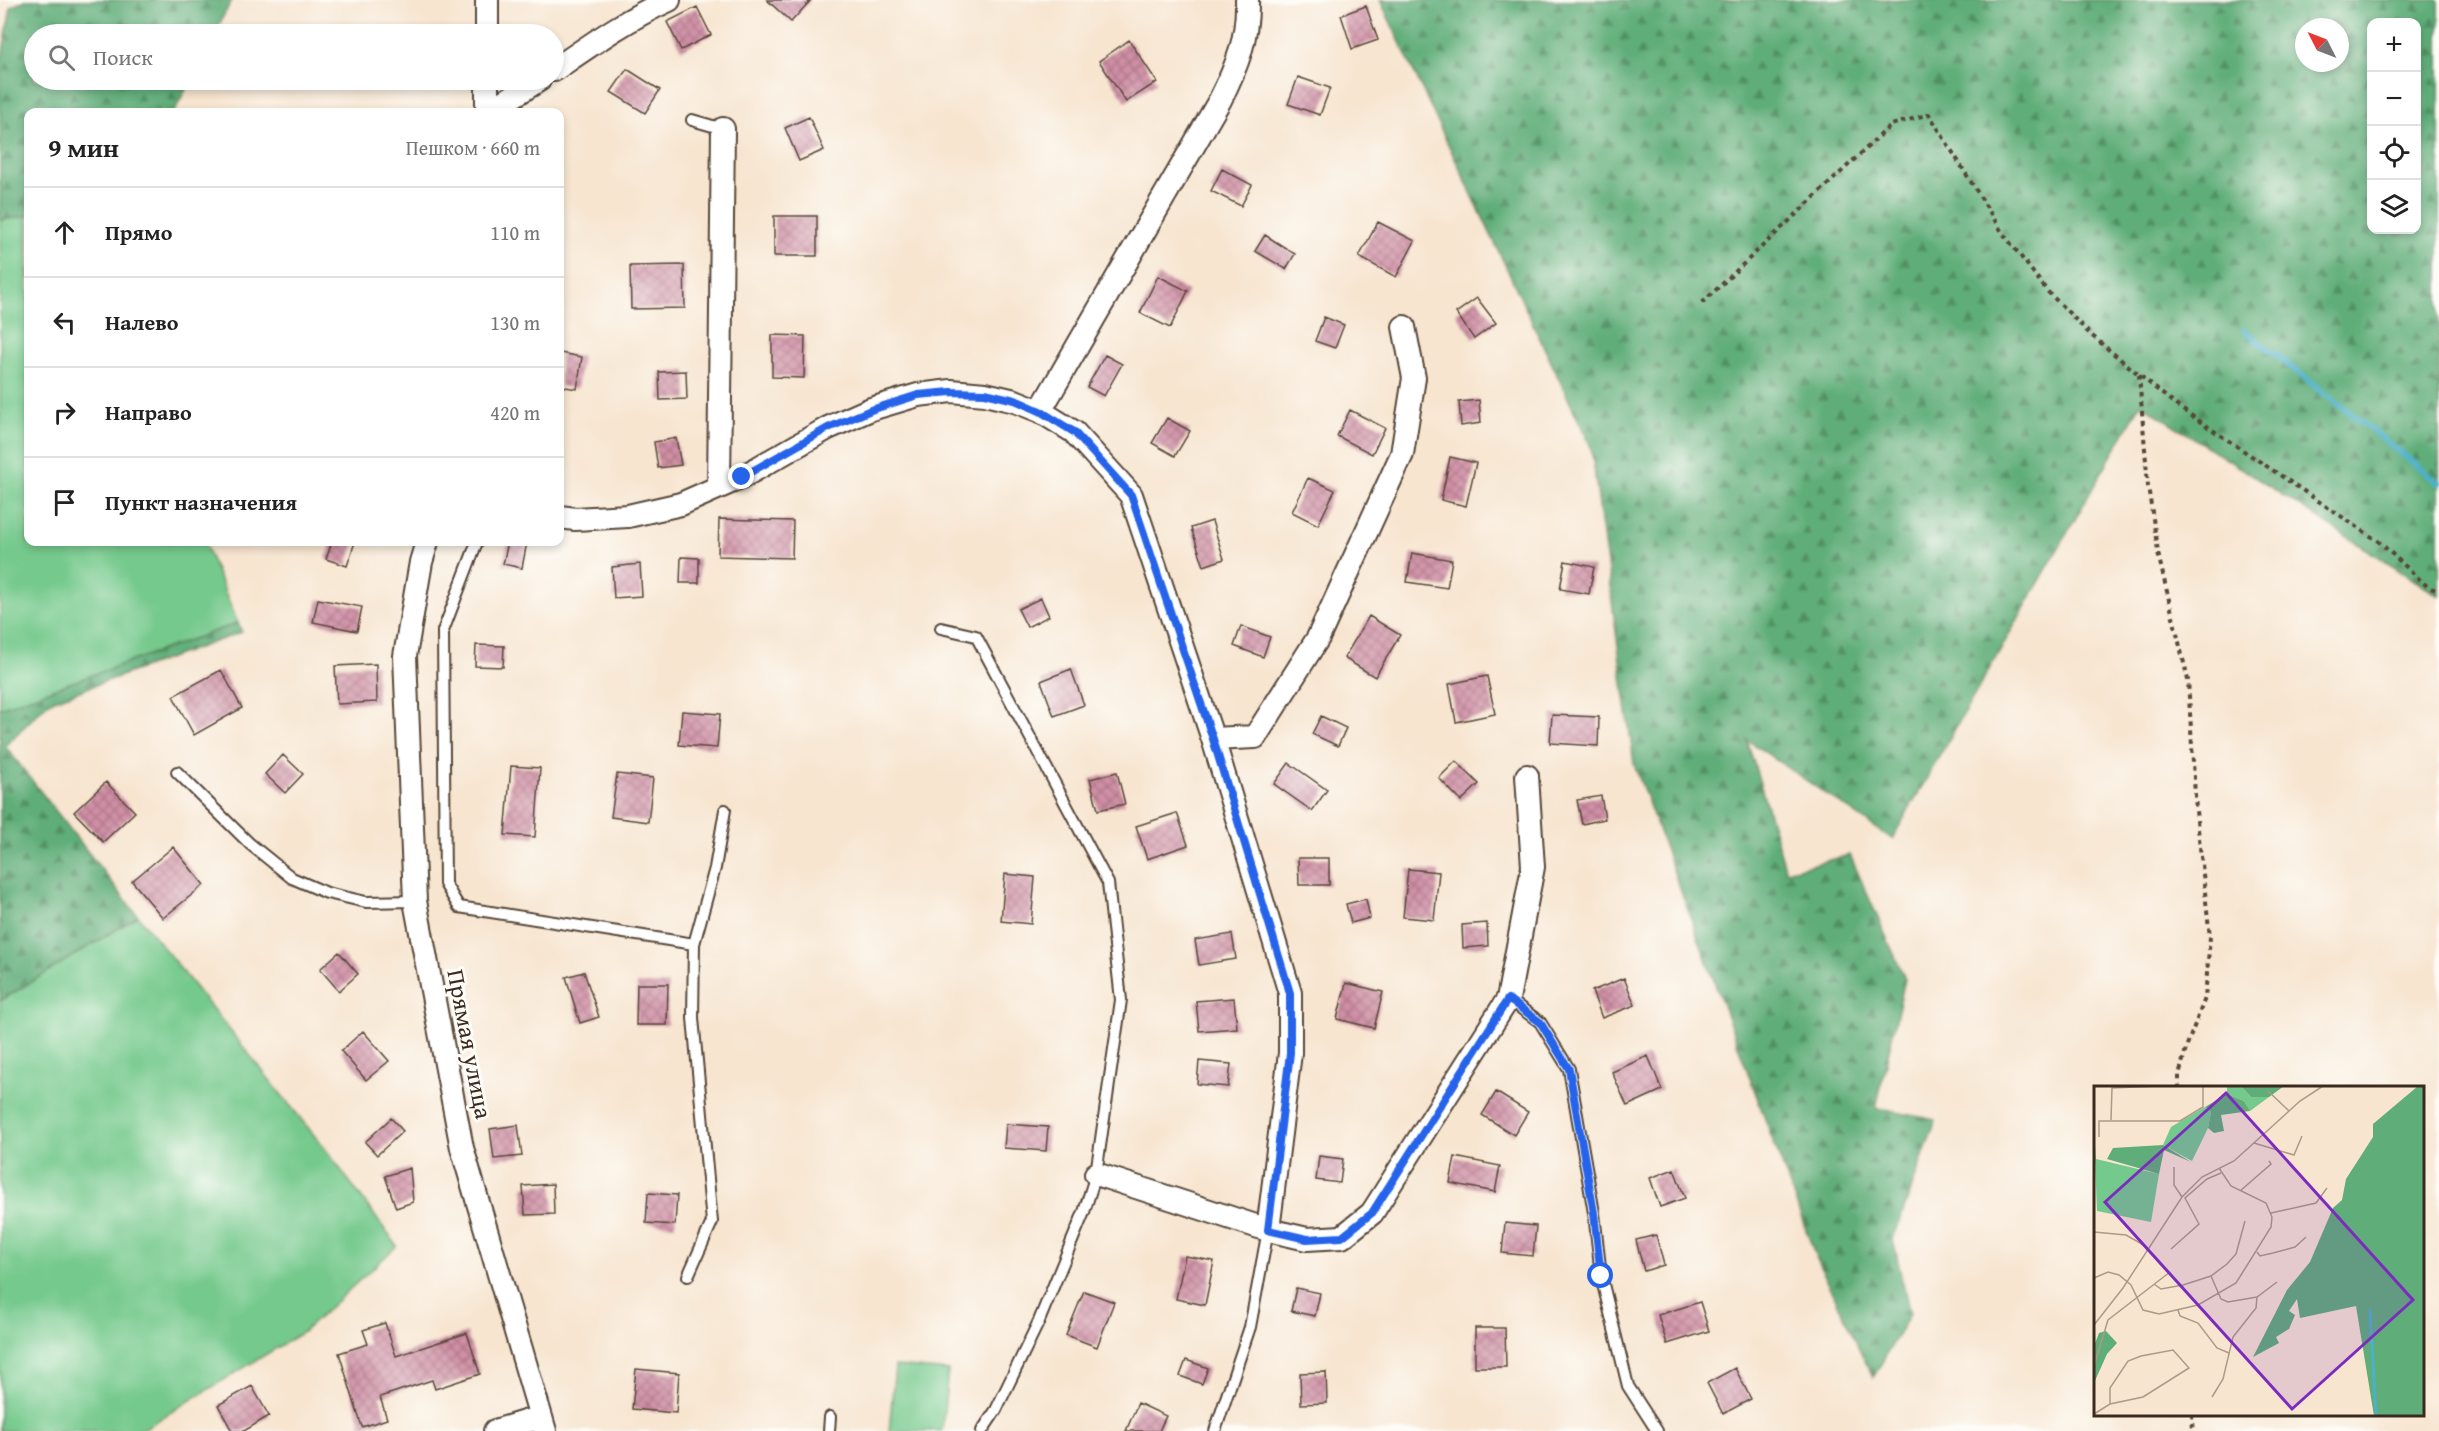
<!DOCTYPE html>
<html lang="ru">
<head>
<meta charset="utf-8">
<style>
	:root { --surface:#fff; --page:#f6f6f6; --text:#222; --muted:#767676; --line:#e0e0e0 }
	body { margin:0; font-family:"Gentium Book Plus",serif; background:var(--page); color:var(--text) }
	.controls { position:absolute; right:18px; top:18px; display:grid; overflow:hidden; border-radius:12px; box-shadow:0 3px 9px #0003 }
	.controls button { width:54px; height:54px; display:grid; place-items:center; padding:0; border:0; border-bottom:2px solid var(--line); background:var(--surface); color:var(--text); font:30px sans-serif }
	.compass { position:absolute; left:2295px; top:18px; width:54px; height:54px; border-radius:50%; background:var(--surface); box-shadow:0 3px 9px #0003; rotate:312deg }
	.stop { position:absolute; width:18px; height:18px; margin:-14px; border:4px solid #2563eb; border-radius:50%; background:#fff }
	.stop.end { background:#2563eb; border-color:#fff; box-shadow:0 2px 6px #0008 }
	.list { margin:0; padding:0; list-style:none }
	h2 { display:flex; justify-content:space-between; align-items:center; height:78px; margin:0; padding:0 24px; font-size:26px }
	h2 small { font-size:20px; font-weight:400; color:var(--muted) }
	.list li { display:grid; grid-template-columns:39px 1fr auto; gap:18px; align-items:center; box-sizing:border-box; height:90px; padding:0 24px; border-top:2px solid var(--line) }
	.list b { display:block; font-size:22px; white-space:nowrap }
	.list em { font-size:20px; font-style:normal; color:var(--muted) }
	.icon { flex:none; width:33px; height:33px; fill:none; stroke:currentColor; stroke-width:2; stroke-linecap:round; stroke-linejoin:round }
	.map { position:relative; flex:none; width:2439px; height:1431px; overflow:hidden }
	.search { position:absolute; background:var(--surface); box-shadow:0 3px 9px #0003; left:24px; top:24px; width:540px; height:66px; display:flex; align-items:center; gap:15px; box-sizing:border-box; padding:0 21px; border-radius:33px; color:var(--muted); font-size:22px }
	.panel { position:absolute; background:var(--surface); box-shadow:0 3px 9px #0003; left:24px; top:108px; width:540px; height:438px; border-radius:12px }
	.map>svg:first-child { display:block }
	.grass { fill:#74c98c; stroke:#587a55; stroke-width:1.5 }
	.forest { fill:url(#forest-firs); stroke:#4d6c4b; stroke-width:1.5; fill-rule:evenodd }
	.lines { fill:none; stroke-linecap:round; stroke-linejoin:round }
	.stream { stroke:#4cb0cb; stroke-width:6 }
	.building { fill:url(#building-cross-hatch) }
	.lane-casing { stroke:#574639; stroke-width:14 }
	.street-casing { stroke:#574639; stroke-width:26 }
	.path { stroke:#574639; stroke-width:4; stroke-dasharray:4.5 4.5; stroke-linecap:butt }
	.lane { stroke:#fff; stroke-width:10 }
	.street { stroke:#fff; stroke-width:22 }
	.route { stroke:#2563eb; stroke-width:8 }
	.labels { text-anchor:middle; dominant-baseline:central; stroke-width:6; stroke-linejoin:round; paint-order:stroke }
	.street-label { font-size:24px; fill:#3b2a1e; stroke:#fdfcf7 }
	.inset-river { fill:none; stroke:#4cb0cb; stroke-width:3 }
	.inset-road { fill:none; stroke:#ac9a89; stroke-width:1.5 }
	.view { fill:#7b2cbf; fill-opacity:0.15; stroke:#7b2cbf; stroke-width:3 }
	.inset-edge { fill:none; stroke:#3b2a1e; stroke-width:3 }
</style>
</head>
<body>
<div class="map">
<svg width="2439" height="1431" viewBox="0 0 2439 1431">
	<defs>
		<pattern id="forest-firs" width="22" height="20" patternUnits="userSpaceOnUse" patternTransform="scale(1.5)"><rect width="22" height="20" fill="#5fad78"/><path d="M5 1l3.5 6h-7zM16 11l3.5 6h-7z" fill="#508d62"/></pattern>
		<pattern id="building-cross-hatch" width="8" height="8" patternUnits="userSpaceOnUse" patternTransform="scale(1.5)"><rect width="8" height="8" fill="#d08fa5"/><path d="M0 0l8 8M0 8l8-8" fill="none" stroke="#aa7586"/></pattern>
	</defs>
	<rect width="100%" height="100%" fill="#fdfcf7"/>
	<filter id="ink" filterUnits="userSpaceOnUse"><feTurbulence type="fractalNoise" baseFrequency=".0167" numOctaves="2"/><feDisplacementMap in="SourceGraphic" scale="12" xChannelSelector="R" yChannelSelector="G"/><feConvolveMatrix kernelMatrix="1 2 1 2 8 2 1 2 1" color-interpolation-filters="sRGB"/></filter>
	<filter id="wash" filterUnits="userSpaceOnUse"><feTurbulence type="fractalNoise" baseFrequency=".008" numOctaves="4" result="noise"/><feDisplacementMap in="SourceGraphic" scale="24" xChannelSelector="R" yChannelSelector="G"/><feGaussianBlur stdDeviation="1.35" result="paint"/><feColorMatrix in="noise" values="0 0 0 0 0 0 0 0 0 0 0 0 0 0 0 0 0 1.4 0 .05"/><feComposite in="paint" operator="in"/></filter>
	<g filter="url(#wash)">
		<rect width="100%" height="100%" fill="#f7e5d0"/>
		<path class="grass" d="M28,216V542H204L238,623L0,708V220Z
			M138,916L330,1155L397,1246L303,1332L140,1431H0V1001Z
			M895,1366L948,1371L942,1431H889Z"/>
		<path class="forest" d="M25,0H232L214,34H34V80H191L174,112H28V216L0,220V67L11,7Z
			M1380,0H2439V596L2141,404L1892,839L1747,740L1786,871L1850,855L1905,979L1876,1108L1936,1120L1893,1240L1910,1314L1873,1378L1816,1257L1634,764L1591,447ZM2416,22V230H2372V22ZM2304,27H2340V63H2304Z
			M238,623L242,632L49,702L5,746L138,916L0,1001V708Z"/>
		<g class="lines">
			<path class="stream" d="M2244,330L2439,483"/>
		</g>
		<g id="blocks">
			<path class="building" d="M767,0H811L791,22Z
				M1366,6L1378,40L1352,49L1341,15Z
				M697,7L711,35L681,50L667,22Z
				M1129,40L1157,82L1126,102L1099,61Z
				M627,69L660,90L645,113L611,92Z
				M1298,77L1330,88L1320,115L1288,104Z
				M809,117L824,150L799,161L785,128Z
				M1222,169L1252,185L1241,206L1211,191Z
				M774,216H817V256H774Z
				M1378,222L1415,241L1396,277L1359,257Z
				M1265,235L1295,254L1286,269L1255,251Z
				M684,265L685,308L631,309L630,266Z
				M1158,276L1188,291L1170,328L1140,313Z
				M1477,298L1496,323L1474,339L1456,313Z
				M1324,317L1344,325L1335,348L1315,341Z
				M772,335L805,336L804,378L772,377Z
				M560,353L582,357L577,389L560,386Z
				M1105,355L1122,364L1104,396L1087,387Z
				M686,371L687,399L660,400L659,372Z
				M1479,400L1481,423L1461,426L1459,402Z
				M1350,410L1385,428L1372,454L1337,436Z
				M1167,418L1190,431L1175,456L1152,443Z
				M676,438L681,465L658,468L654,442Z
				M1450,457L1476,463L1466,506L1441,500Z
				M1308,478L1335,490L1318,525L1292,512Z
				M719,519L793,521L792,558L718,556Z
				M1212,521L1224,559L1204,566L1191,528Z
				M332,542H355L347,566L326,559Z
				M508,542H527L522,568L503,564Z
				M1412,553L1452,560L1447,588L1407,582Z
				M681,557L699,558V583H680Z
				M1565,561L1594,567L1589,594L1560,589Z
				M640,564L642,596L614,598L612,567Z
				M1041,598L1049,616L1027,627L1018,609Z
				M318,599L362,607L357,631L313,622Z
				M1369,616L1400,635L1375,677L1344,658Z
				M1241,626L1270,637L1263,657L1234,646Z
				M476,645L504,646L503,667L475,666Z
				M376,664L377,702L337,704L335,666Z
				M1071,669L1084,705L1054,716L1041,681Z
				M221,670L242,708L194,735L173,696Z
				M1487,676L1495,714L1456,722L1449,684Z
				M682,711L720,714L717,748L679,745Z
				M1552,715L1599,717L1598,746L1550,743Z
				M1321,716L1346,728L1338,746L1312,734Z
				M283,755L303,774L285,793L265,774Z
				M1456,761L1479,784L1461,801L1439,778Z
				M1289,763L1327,790L1312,811L1274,784Z
				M511,766L540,768L535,837L505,835Z
				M1117,772L1125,804L1098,810L1090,779Z
				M617,774L653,778L648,822L611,817Z
				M106,782L135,812L103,842L74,812Z
				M1601,796L1605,819L1582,824L1577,800Z
				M1177,813L1188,845L1147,859L1136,826Z
				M173,847L204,885L163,918L132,881Z
				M1298,858H1329V885H1299Z
				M1408,869L1439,872L1434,920L1403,917Z
				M1005,874L1035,877L1031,924L1001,921Z
				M1366,899L1370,918L1351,923L1346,904Z
				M1487,923L1488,946L1463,948L1462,925Z
				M1232,934L1236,959L1199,965L1195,940Z
				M339,952L358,974L339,991L320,969Z
				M584,972L599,1017L580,1023L566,977Z
				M1624,978L1635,1005L1602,1018L1592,991Z
				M1346,983L1383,992L1374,1028L1337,1019Z
				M637,984H668L667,1025H636Z
				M1234,998L1237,1028L1199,1031L1196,1001Z
				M363,1031L389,1061L366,1080L341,1051Z
				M1648,1056L1662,1090L1627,1106L1612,1072Z
				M1199,1061L1231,1064L1228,1087L1197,1084Z
				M1496,1092L1528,1112L1514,1135L1482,1115Z
				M391,1118L403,1131L377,1155L365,1142Z
				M1006,1124L1048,1127L1046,1151L1004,1148Z
				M518,1125L522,1156L494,1159L490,1129Z
				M1319,1156L1343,1159L1340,1183L1316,1180Z
				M1455,1157L1500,1166L1495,1192L1450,1183Z
				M410,1168L413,1202L396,1208L385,1176Z
				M1674,1169L1685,1198L1660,1207L1650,1178Z
				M553,1184L554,1214L525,1215L523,1186Z
				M648,1193L677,1195L675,1225L646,1223Z
				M1505,1223L1536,1226L1533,1256L1502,1253Z
				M1656,1235L1664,1265L1644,1271L1636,1240Z
				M1185,1256L1214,1261L1205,1305L1176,1299Z
				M1296,1288L1320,1293L1315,1316L1291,1311Z
				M1084,1291L1114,1302L1097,1347L1066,1335Z
				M1700,1302L1709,1331L1667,1344L1658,1315Z
				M385,1323L396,1356L467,1333L480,1374L435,1389L432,1380L380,1397L387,1419L362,1427L339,1353L368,1344L363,1330Z
				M1475,1328H1505L1506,1367H1475Z
				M1186,1360L1208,1368L1202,1384L1180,1376Z
				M1735,1368L1751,1399L1723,1414L1707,1383Z
				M636,1369L679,1373L676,1413L632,1409Z
				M1326,1372L1327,1403L1301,1404L1300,1373Z
				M252,1386L269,1416L244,1431H232L218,1405Z
				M1138,1403L1166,1416L1159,1431H1126Z"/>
		</g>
	</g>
	<g filter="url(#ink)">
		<use href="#blocks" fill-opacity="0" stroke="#574639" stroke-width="1.5"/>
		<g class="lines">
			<g class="lane-casing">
				<path id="lane" d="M692,120L723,129
					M477,542L443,631L445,884L459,907L694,944L693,1018L712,1222L688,1276
					M941,628L976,636L1108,883L1121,1000L1096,1174L1084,1212L1039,1321L996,1410L982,1431
					M177,772L250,844L292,878L327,893L366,902L415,901
					M694,944L715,868L725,810
					M1508,999L1540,1022L1569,1069L1594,1213L1601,1276L1628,1386L1657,1431
					M829,1431L830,1417
					M1215,1431L1250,1327L1268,1230"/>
			</g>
			<g class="street-casing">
				<path id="street" d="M487,0V34
					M554,70C592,44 627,19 669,0
					M487,80V112
					M488,112L539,80
					M1040,411L1220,100C1237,66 1248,39 1247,0
					M719,487L723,129
					M560,517L575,519L628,516L681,504L742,477L828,428L871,409L918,395L951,391L985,394L1015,401L1040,411L1074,432L1131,495L1213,739L1290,993V1053L1268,1230
					M427,542L421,562L405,656L415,901L462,1148L545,1431
					M1213,739L1255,737L1318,638L1402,454L1414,378L1404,327
					M1096,1174L1268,1230L1307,1239L1342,1237L1372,1213L1508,999L1533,867L1527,776
					M495,1431L541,1417"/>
			</g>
			<path class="path" d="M1702,303L1891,125L1929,114L2002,232L2048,292L2091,335L2177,406L2378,541L2428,587L2439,591
				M2139,375L2148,486L2159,558L2188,680L2196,811L2210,937L2205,998L2187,1045L2179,1075V1088
				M2192,1414L2193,1431"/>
			<use href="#lane" class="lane"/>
			<use href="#street" class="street"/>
		</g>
	</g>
	<g class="lines" filter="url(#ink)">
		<path class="route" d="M742,477L828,428L871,410L918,395L951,392L985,393L1015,400L1040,411L1074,432L1131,495L1213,739L1290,993V1053L1268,1230L1307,1239L1342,1237L1372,1213L1508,999L1540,1022L1569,1069L1594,1213L1601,1276"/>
	</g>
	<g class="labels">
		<g class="street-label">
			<text transform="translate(470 1044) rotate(79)">Прямая улица</text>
		</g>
	</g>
	<g transform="translate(2094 1086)">
		<rect width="330" height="330" fill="#f7e5d0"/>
		<path d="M133,0H147L157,11H175L156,25L150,15L133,8ZM111,21L117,26L114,42L98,75L69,59L77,41ZM0,47L2,73L65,88L57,136L3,125Z" fill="#74c98c"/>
		<path d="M147,0H190L175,11H157ZM324,0H330V330H280L262,220L206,232L203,213L195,225L201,229L195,243L182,251L185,257L159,271L193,204L216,176L239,122L248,114L252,93L279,51V38ZM133,8L150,15L156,25L127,29L130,45L120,47L114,42L117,26L111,21ZM69,59L97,76L70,64L65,88L13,73L19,62ZM12,245L23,257L13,268L0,297V260L5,247Z" fill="#5fad78"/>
		<path class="inset-river" d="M276,223L282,330"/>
		<path class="inset-road" d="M174,5L195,25M17,34L18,2L66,0M5,51V35H86L109,21V0M160,57L200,69L208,50M80,81V99L88,111M146,105L177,78L175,75M177,127L222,117L233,102M0,146L32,149L53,161M77,163L105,138L91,112L113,93L127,87M163,166L166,170L179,167L201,161L212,151M117,190L127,213L134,216L163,211L183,196M0,192L14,186L25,189L37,199L49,224L65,228L104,219L142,197L177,141L178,131L172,117L137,100L125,82M60,198L67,203L89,199L117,190L133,178L142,168L151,135M84,224L86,230L104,237L123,262L135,267M0,239L29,202L88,111L108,91L140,75L206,15L229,0M0,280L14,234L76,186M118,311L129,293L139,251L162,222L163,211M0,328L16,318L49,311L95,282L79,264L47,270L34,275L16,302V318"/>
		<path class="view" d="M132,7L319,214L198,323L11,116Z"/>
		<rect width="330" height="330" class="inset-edge"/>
	</g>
</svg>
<div class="controls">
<button>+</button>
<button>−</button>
<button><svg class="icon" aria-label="locate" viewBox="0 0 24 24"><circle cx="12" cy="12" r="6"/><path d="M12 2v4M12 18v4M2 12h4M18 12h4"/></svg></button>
<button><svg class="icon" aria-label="layers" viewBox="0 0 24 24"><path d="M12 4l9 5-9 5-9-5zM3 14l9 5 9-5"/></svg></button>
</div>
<svg class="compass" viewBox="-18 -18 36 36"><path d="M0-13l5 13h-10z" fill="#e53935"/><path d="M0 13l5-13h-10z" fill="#767676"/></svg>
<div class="stop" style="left:1601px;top:1276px"></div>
<div class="stop end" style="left:742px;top:477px"></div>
<div class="search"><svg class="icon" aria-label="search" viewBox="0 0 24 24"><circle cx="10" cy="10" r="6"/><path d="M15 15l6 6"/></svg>Поиск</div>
<section class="panel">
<h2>9 мин<small>Пешком · 660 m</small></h2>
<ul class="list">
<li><svg class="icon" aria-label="ahead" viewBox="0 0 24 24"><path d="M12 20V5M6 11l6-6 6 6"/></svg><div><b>Прямо</b></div><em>110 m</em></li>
<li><svg class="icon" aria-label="left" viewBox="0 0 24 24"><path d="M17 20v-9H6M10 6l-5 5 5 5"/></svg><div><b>Налево</b></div><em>130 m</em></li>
<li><svg class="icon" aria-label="right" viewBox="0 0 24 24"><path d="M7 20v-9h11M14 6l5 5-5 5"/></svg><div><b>Направо</b></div><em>420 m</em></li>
<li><svg class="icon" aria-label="arrive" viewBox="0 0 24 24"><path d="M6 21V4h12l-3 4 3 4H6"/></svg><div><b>Пункт назначения</b></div></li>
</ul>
</section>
</div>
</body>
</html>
